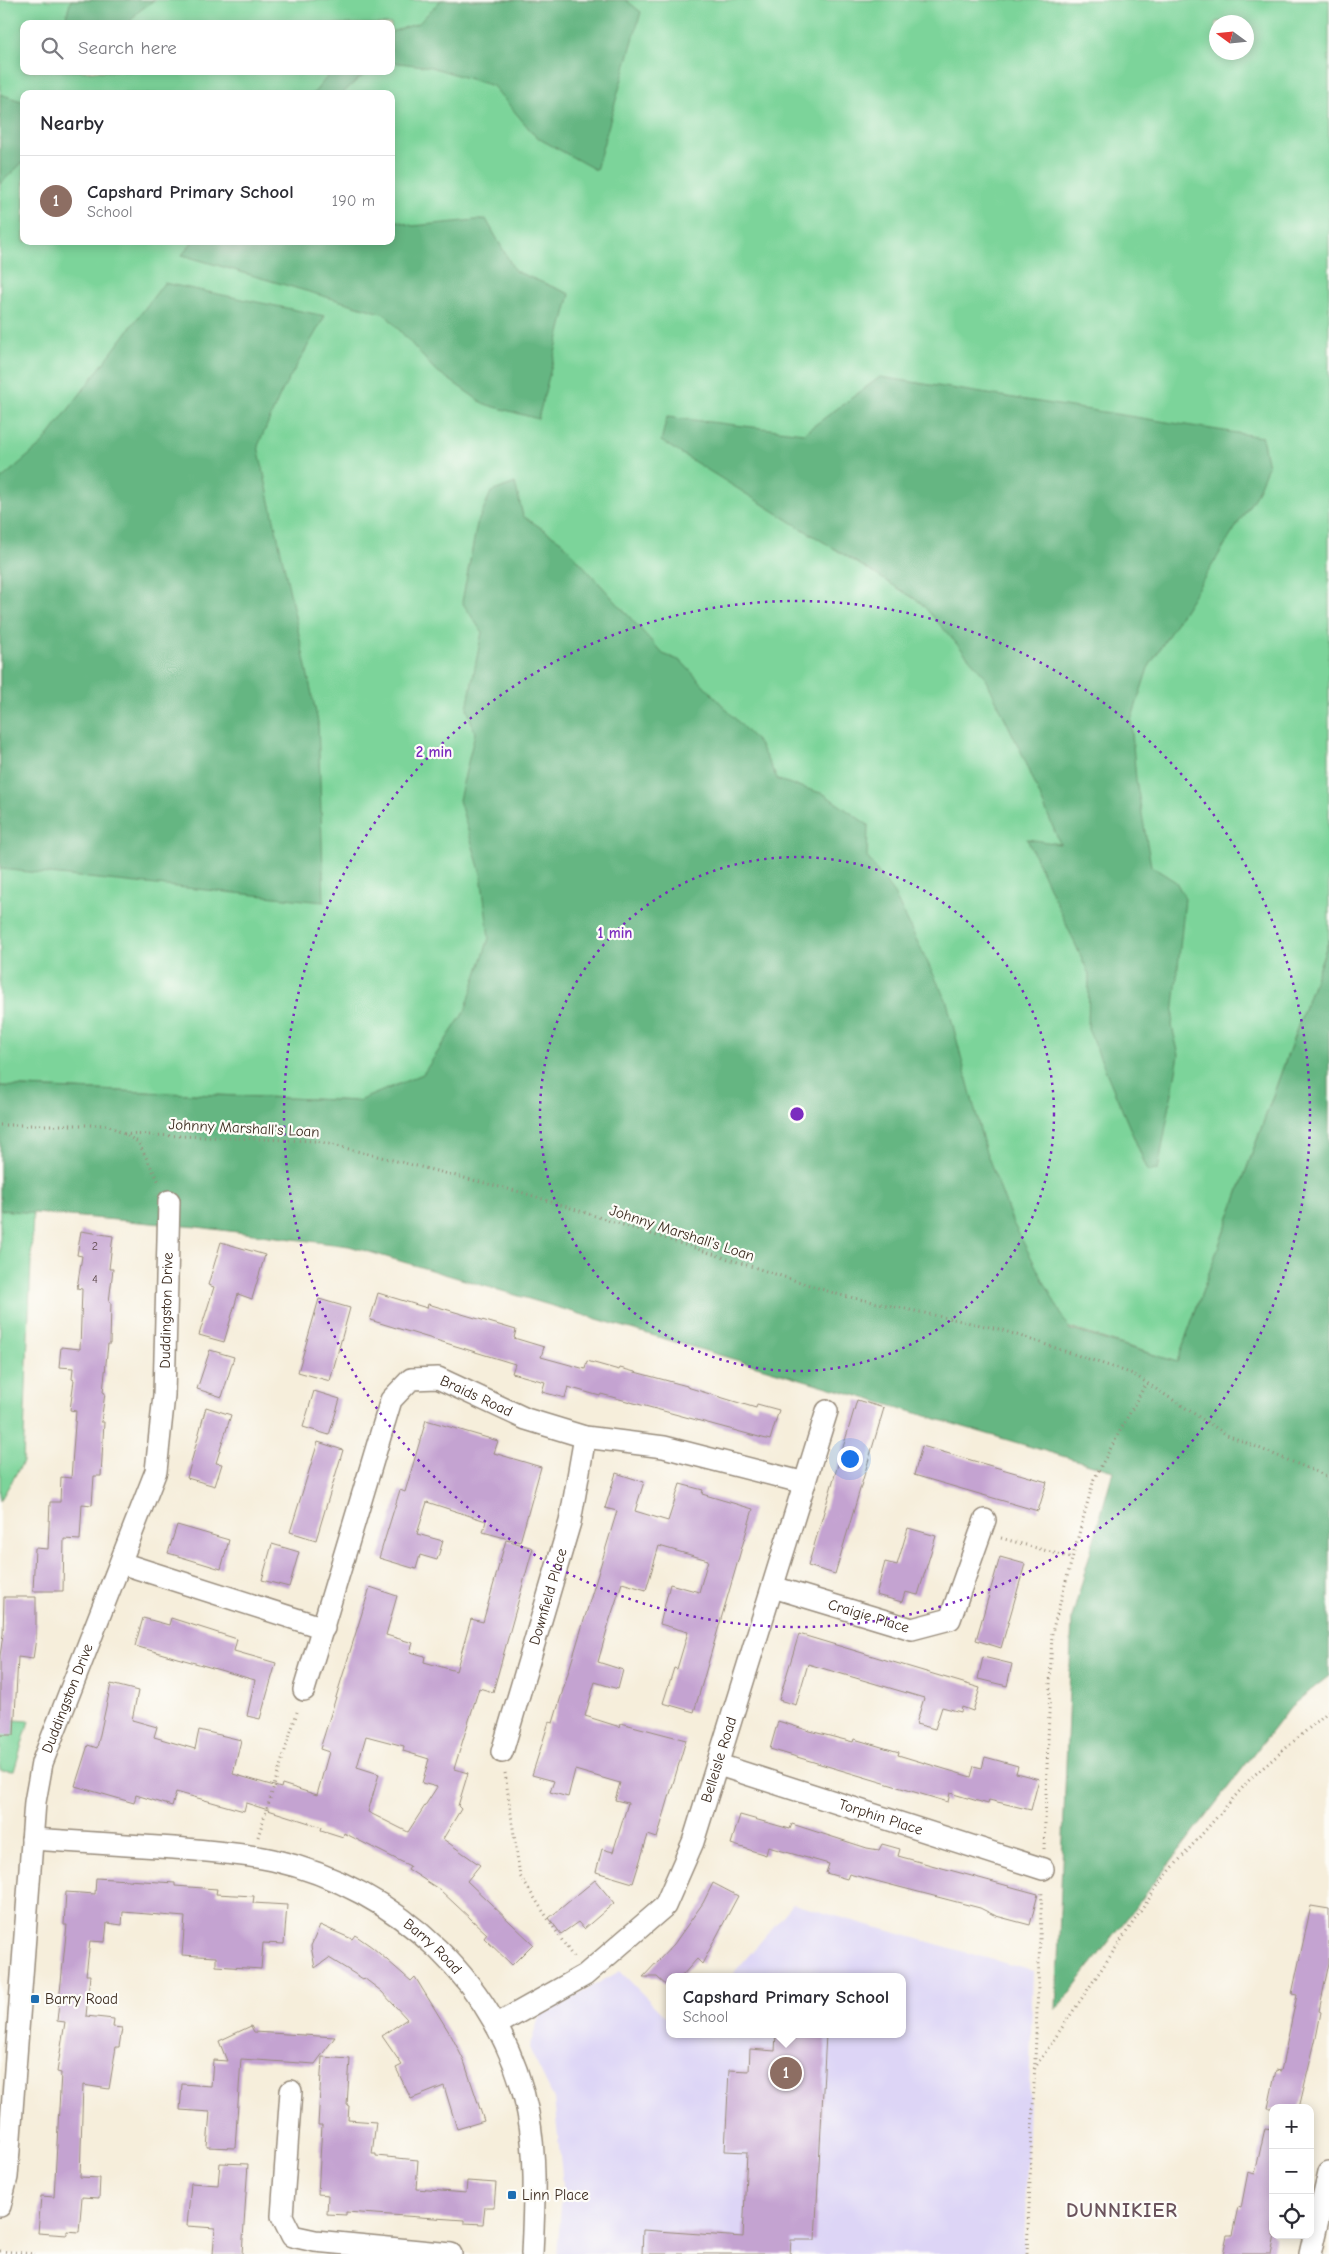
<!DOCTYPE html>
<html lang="en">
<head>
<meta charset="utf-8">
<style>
	:root { --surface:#fff; --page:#f7f7f7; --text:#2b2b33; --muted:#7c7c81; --line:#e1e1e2; --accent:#1f6fb2 }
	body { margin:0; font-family:"Comic Neue",sans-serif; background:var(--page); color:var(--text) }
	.controls { position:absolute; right:15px; bottom:15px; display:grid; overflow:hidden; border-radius:10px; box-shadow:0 2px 12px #0003 }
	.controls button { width:45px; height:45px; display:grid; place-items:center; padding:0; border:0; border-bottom:1px solid var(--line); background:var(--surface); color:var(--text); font:25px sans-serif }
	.compass { position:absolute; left:1209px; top:15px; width:45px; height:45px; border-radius:50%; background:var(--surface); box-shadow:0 2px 12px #0003; rotate:285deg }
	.you { position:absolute; left:849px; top:1458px; width:18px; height:18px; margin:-12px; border:4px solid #fff; border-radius:50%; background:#1a73e8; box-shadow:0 0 0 8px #1a73e833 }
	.badge { display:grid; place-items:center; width:32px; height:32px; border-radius:50%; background:var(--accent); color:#fff; font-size:16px; font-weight:700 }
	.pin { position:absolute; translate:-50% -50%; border:2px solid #fff; box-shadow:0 1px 5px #0006 }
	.popup { position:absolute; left:666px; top:1973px; width:240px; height:65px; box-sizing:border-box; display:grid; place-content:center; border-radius:10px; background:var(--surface); filter:drop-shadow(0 1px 4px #0005); font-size:16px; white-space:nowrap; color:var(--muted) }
	.popup b { font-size:19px; color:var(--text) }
	.popup::after { content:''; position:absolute; left:50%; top:100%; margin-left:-10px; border:10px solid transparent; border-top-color:var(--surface) }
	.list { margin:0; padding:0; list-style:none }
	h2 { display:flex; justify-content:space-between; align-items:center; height:65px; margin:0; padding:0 20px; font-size:21px }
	h2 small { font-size:16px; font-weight:400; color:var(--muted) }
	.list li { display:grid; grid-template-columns:32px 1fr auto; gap:15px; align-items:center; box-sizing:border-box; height:90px; padding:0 20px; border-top:1px solid var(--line) }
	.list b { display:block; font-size:19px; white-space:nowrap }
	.list p { margin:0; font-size:16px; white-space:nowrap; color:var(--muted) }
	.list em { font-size:16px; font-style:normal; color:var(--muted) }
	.icon { flex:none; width:28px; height:28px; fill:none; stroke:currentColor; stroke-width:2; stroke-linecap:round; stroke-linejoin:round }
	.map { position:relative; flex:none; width:1329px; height:2254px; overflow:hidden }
	.search { position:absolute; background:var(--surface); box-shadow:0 2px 12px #0003; left:20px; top:20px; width:375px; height:55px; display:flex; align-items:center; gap:12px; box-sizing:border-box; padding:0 18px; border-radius:10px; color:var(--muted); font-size:19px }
	.panel { position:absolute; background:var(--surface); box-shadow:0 2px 12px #0003; left:20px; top:90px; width:375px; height:155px; border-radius:10px }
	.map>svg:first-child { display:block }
	.built { fill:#ddd5f6 }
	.green { fill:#7cd49a; stroke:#5c7f5c; fill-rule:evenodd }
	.forest { fill:#65b682; stroke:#507050 }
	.building { fill:#c4a3d1; fill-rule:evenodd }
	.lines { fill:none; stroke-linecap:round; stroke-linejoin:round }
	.minor-casing { stroke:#988c7c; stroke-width:24 }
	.path { stroke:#988c7c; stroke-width:3; stroke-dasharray:1 4; stroke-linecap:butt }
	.minor { stroke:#fff; stroke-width:21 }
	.ring { fill:none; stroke:#7b2cbf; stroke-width:2.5; stroke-dasharray:2.5 5 }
	.poi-dot { fill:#1f6fb2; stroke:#fdfcf7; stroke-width:2 }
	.labels { text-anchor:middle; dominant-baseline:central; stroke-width:4.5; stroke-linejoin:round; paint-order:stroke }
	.number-label { font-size:12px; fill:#5d484b }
	.street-label { font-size:15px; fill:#3b2a1e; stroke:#fdfcf7 }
	.poi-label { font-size:15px; fill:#3b2a1e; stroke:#fdfcf7; text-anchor:start }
	.district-label { font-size:20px; font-weight:bold; letter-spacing:1px; fill:#6b545d; stroke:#fdfcf7 }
	.centre { fill:#7b2cbf; stroke:#fdfcf7; stroke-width:2.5 }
	.ring-label { font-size:15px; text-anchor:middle; font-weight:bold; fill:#7b2cbf; stroke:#fdfcf7; stroke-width:4.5; stroke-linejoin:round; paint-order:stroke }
</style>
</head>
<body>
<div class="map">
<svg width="1329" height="2254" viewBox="0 0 1329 2254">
	<rect width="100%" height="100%" fill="#fdfcf7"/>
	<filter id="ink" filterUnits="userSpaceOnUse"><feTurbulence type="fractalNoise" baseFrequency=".02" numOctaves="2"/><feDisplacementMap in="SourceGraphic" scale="10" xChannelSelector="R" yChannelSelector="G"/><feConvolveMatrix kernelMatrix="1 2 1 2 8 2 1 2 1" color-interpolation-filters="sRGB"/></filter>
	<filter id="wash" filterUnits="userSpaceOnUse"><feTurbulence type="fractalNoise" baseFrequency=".0096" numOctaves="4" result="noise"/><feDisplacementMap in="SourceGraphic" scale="20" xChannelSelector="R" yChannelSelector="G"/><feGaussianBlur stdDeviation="1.12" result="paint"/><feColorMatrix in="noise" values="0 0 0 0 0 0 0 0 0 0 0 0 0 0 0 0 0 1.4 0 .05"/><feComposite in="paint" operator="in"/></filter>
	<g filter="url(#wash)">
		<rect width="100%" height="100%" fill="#f6eedb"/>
		<path class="built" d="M793,1904L1033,1971L1024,2254H557L563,2184L554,2099L529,2048L540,2015L620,1971L670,2022V2034H902V1977H730Z"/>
		<path class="green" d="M0,0H1329V940L1177,1362L358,1101L0,1086ZM1216,22H1246V52H1216ZM24,24H391V71H24ZM24,94H391V241H24Z
			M0,1210L33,1211L23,1462L0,1501Z
			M0,1719L29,1721L14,1771L0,1770Z"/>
		<path class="forest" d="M71,0H154L138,12L128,24H64Z
			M441,0H626L641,12L596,170L536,137L493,86L431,67L391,62V32L419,23Z
			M332,71H373L358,79L342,94H313Z
			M0,94L24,102V161L0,184Z
			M391,219L413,226L486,219L515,271L570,294L538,419L484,404L434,369L385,314L182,255L193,241H391Z
			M164,283L325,316L281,393L258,446L318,722L324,902L0,869V480L43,443Z
			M880,377L1262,437L1268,466L1256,495L1148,668L1131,721L1136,780L1151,866L1176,882L1185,898L1172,1026L1179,1055L1158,1170L1148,1171L1088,1029L1089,974L1027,839L1060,844L1024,758L984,675L920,602L661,441L667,417L804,433Z
			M515,483L523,516L561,541L663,654L681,661L759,744L778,780L824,794L868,825L867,857L894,894L947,1002L985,1149L1013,1223L1069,1329L1177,1362L1329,940V1676L1291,1706L1056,2010L1072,1618L1113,1471L349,1246L197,1227L0,1210V1086L358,1101L423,1074L465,1011L489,938L481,874L459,800L475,733L467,708L482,632L462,602L477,524L491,492Z"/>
		<g id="blocks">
			<path class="building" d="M81,1231L113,1236L109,1269H113L109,1302H111L110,1344H108L103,1392L105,1393L101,1422H104L101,1476H94L92,1505L82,1504L80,1540L64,1539L63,1591H33L35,1548L48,1549L50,1502H60L61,1477L71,1478L76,1411L70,1410L74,1380L72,1379L73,1368L59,1367L61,1347L80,1349L82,1289L77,1288L82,1256L77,1255Z
				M221,1242L265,1255L252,1299L238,1294L224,1342L199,1335L214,1287L208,1285Z
				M378,1293L427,1308L428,1304L516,1330L514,1338L544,1347L541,1357L585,1369L587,1361L619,1370L620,1368L687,1386V1387L756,1408L757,1404L779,1410L770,1440L601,1394L600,1396L568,1387L565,1398L542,1392L545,1382L512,1373L515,1364L370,1320Z
				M319,1299L350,1308L330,1381L298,1372Z
				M210,1350L234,1357L222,1397L197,1389Z
				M314,1391L340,1399L329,1435L303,1427Z
				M857,1400L884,1408L835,1574L808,1566Z
				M206,1407L231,1415L216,1463L222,1464L215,1486L187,1478Z
				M426,1420L498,1441L494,1453L541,1467L520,1542L483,1532L486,1521L427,1502L417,1534L443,1541L437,1560L420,1555L416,1569L379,1558L400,1490L405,1492Z
				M318,1442L343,1450L316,1540L290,1532Z
				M922,1446L1047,1482L1038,1511L914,1475Z
				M616,1473L644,1482L635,1511L668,1521L680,1484L703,1490L702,1494L753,1509L694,1712L663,1703L674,1668L677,1669L688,1632L660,1624L670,1584L699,1592L708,1560L659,1546L646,1590L622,1583L610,1619L598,1662L623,1670L618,1689L595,1682L585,1716L620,1727L621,1723L686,1740L657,1838L648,1835L633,1883L596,1872L602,1849L613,1852L628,1803L615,1800L620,1783L575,1770L568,1797L550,1792L554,1781L532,1775L549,1722L553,1723L617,1511L605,1508Z
				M177,1525L229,1540L221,1569L168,1553Z
				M908,1528L936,1536L918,1595L905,1592L902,1602L876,1595L885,1562L897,1565Z
				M506,1540L533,1548L493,1692L479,1688L454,1769L468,1773L458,1806L461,1809L443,1839L480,1865L467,1881L533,1944L512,1965L484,1938L487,1934L440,1890L408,1869L410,1866L344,1833L343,1837L321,1830L322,1827L246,1803L244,1811L176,1792L172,1806L136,1795L134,1803L75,1786L88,1745L97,1748L111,1684L138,1691L132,1720L157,1727L154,1737L195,1749L199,1730L241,1740L233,1774L281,1788L282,1784L317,1795L329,1752L320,1749L370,1587L397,1596L386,1635L413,1643L410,1652L425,1656L424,1662L456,1671L471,1619L483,1622ZM366,1736L404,1746L403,1751L429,1759L422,1783L437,1787L408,1832L368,1812L379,1774L357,1767Z
				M272,1544L299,1552L289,1587L262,1580Z
				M1000,1557L1025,1564L1001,1648L976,1640Z
				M4,1597H36V1638L33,1659L18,1657L14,1735H0V1656L3,1634Z
				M143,1618L169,1625L171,1618L237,1639L234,1651L276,1663L260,1719L247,1716L255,1680L135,1646Z
				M799,1634L980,1688L973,1711L962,1707L961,1712L942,1707L935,1729L916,1724L924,1698L808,1664L796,1705L779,1700Z
				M983,1657L1012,1664L1007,1686L978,1679Z
				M778,1721L810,1731L853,1742L854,1739L899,1752L898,1755L971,1777L974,1766L982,1768L985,1757L1018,1766L1016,1773L1039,1779L1031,1810L989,1800L988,1804L950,1793L948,1802L770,1749Z
				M740,1815L790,1829L792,1824L867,1848L879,1850L882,1844L900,1849L898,1856L1038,1894L1030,1925L996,1916L980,1908L849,1874L847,1879L826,1873L829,1864L768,1847L766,1855L731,1844Z
				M96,1878L175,1883V1886L217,1889L216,1894L254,1896L253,1903L287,1905L284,1944L263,1943L261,1969L216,1966V1957L182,1955L185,1917L123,1912L122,1925L107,1923L105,1942L90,1941L86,1975H90L86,2016L114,2019L113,2027L122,2028L119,2047H116L109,2089L83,2085L80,2177L100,2178L99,2198L82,2197L79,2232L67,2231V2235L38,2233L41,2196L54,2197L61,2073L57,2072L65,2022L57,2021L67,1925H64L66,1892L95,1894Z
				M595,1880L614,1903L584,1929L578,1922L561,1934L549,1918Z
				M713,1883L738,1896L702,1964L697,1959L681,1977H670V1989L657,1977H643L674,1944L703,1903Z
				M1311,1906L1329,1909V1963L1319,2011L1321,2012L1317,2033L1299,2108H1268L1276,2070L1281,2071L1297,1995L1292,1994Z
				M320,1925L352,1939L355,1935L372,1947L411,1981L415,1977L452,2037L464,2061L484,2121L457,2129L444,2086L411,2099L396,2068L402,2065L382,2036L407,2019L381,1991L364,1978L363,1979L329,1958L315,1968L311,1946Z
				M251,2026L254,2032L335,2037L315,2064L241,2059L235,2148L207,2147L210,2112L180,2110L182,2084L211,2086L213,2060L227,2061L219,2041Z
				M776,2034H826L815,2240H791L790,2254H642L643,2230L743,2237L747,2152L725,2151L729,2070L749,2071L750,2049L775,2051Z
				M322,2057L350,2059L347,2105L349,2106L348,2120L376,2122L372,2154H376V2156L418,2160L416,2189L466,2193L467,2181L496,2183L494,2207H485L483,2224L464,2223V2220L346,2212V2215L327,2214L328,2195L318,2194L322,2125H318Z
				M1265,2128L1273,2129V2235H1275L1271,2254H1223L1227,2235H1232L1238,2207L1241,2208L1248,2172L1255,2174Z
				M220,2163L248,2164L242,2254H213L215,2228L187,2226L191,2183L218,2185Z"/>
		</g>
	</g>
	<g filter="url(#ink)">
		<use href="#blocks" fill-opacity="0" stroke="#988c7c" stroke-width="1"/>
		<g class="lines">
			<g class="minor-casing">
				<g id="minor">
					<path d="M121,1563L324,1628"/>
					<path id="s1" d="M773,1587L912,1629L950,1619L985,1520"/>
					<path id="s2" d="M304,1690L391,1400L411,1379L438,1378L526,1419L585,1437L664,1447L805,1483"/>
					<path id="s3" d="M502,1752L570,1522L585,1437"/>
					<path id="s4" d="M719,1765L1043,1869"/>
					<path id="s5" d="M32,1839C79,1842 127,1845 174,1848C207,1851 240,1853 273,1860C397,1888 503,1985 528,2113C537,2159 534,2207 532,2254"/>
					<path id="s6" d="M496,2025L585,1975L665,1906L693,1842L827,1411"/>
					<path d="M291,2091L282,2216L292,2236L315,2241L451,2254"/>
					<path id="s7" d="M0,2206L7,2177L35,1802L42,1763L156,1471L164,1395L169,1201"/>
					<path d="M1310,2254L1329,2172"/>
				</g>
			</g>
			<path class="path" d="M0,1125H108L138,1142L160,1184
				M124,1134L317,1141L524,1193L840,1295L999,1329L1133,1374L1227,1435L1329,1477
				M1001,1538L1072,1558
				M505,1773L520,1876L573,1957
				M258,1837L298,1709
				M1044,1849L1052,1632L1094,1479L1146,1383
				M1034,2069L1161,1881L1251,1778L1329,1711
				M0,2251L35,2254
				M1027,2254L1042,1890"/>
			<use href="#minor" class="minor"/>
		</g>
	</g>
	<g class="ring">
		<circle cx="797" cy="1114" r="257"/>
		<circle cx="797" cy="1114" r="513"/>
	</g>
	<g class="poi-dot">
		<rect x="30" y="1994" width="10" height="10" rx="2.5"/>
		<rect x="507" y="2190" width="10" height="10" rx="2.5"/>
	</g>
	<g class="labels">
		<g class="number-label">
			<text x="95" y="1246">2</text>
			<text x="95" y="1279">4</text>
		</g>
		<g class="street-label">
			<text transform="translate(244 1128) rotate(3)">Johnny Marshall's Loan</text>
			<text transform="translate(682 1233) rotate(18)">Johnny Marshall's Loan</text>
			<text stroke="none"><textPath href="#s7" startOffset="920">Duddingston Drive</textPath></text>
			<text stroke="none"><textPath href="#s2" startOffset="401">Braids Road</textPath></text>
			<text stroke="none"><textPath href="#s3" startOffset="162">Downfield Place</textPath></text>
			<text stroke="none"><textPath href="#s1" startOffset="100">Craigie Place</textPath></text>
			<text stroke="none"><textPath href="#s7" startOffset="515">Duddingston Drive</textPath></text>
			<text stroke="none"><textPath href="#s6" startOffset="364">Belleisle Road</textPath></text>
			<text stroke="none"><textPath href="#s4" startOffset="170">Torphin Place</textPath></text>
			<text stroke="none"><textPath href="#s5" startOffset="426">Barry Road</textPath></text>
		</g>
		<g class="poi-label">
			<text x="45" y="1999">Barry Road</text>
			<text x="522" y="2195">Linn Place</text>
		</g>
		<g class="district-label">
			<text x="1122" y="2210">DUNNIKIER</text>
		</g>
	</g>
	<circle cx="797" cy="1114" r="8" class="centre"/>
	<g class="ring-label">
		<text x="434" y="757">2 min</text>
		<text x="615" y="938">1 min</text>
	</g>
</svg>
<div class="controls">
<button>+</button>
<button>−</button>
<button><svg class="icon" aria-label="locate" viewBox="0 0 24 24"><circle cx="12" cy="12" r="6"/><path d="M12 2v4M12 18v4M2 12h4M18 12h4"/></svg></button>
</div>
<svg class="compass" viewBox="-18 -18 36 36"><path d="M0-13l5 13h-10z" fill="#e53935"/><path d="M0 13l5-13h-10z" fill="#7c7c81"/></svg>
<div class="you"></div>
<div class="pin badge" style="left:786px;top:2073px;background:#8d6e63">1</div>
<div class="popup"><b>Capshard Primary School</b>School</div>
<div class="search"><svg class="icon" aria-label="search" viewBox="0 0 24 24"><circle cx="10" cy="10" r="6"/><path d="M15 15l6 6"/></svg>Search here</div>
<section class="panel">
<h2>Nearby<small></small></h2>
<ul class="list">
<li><span class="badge" style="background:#8d6e63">1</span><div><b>Capshard Primary School</b><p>School</p></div><em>190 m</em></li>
</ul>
</section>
</div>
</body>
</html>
